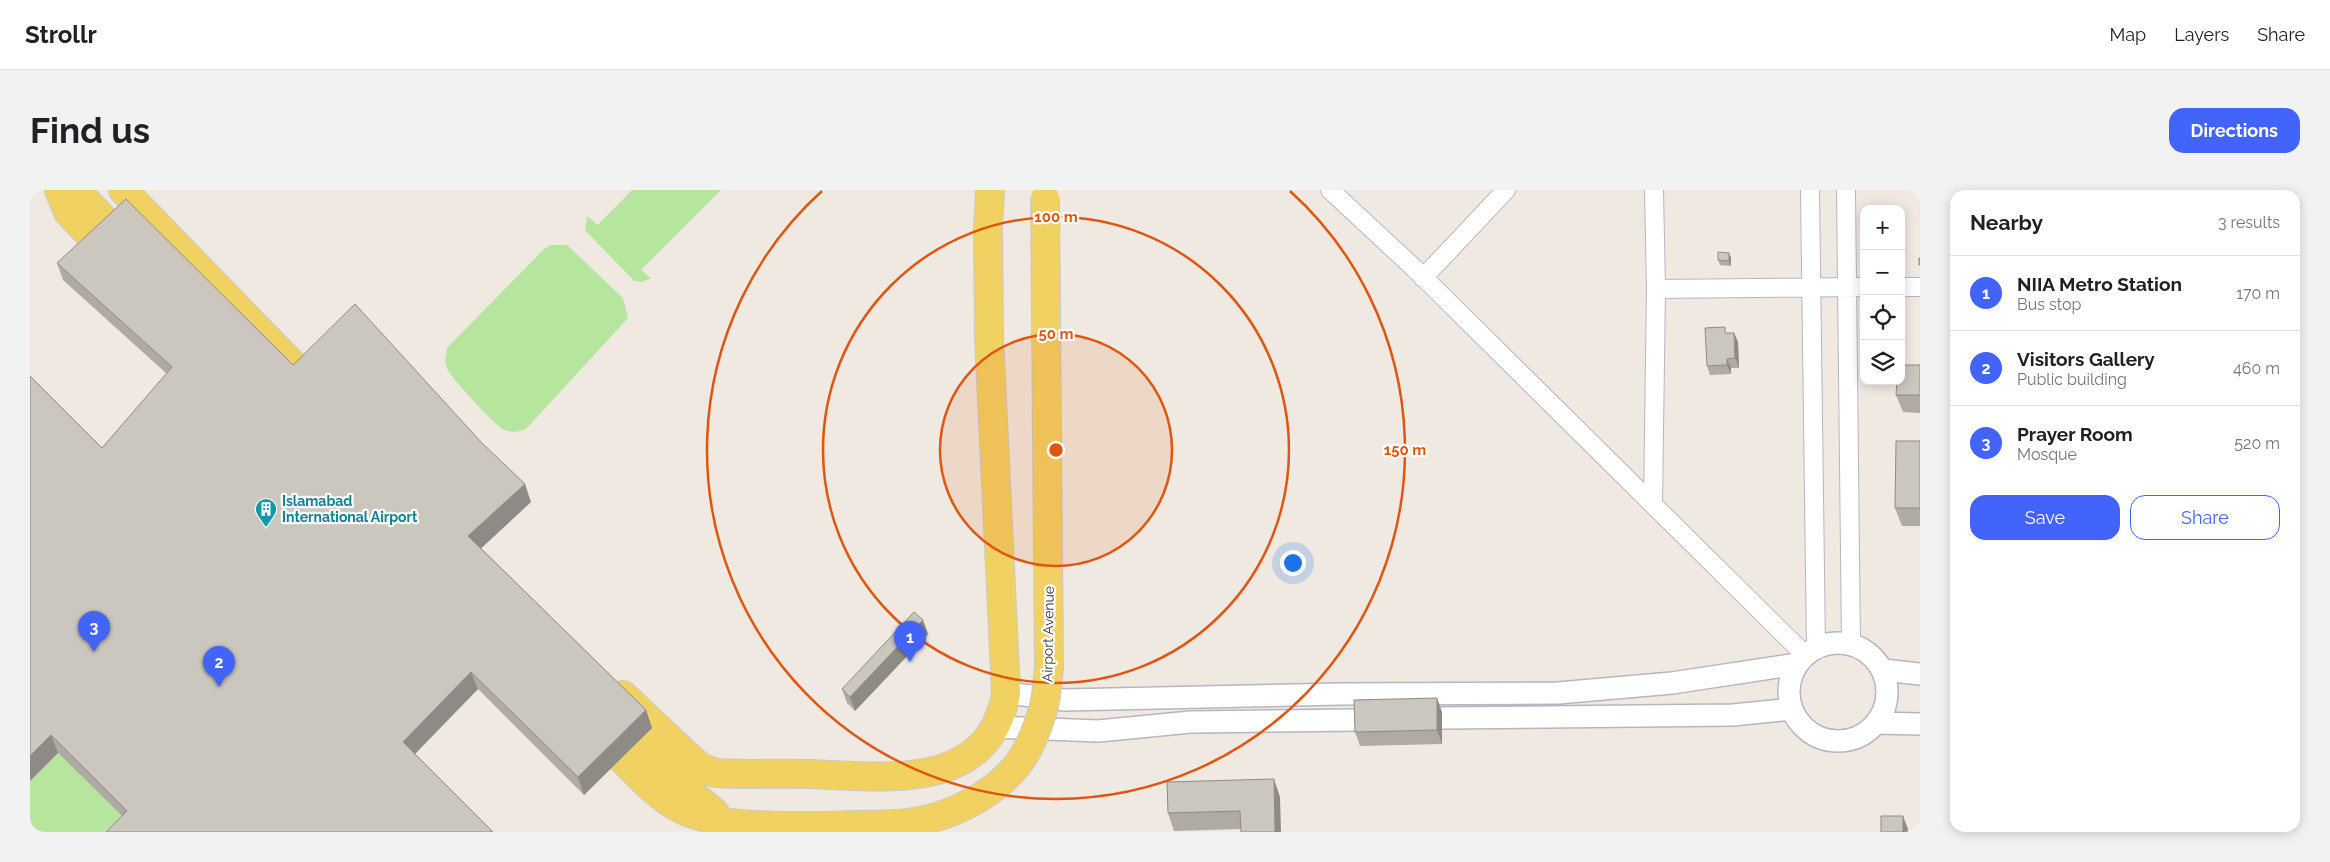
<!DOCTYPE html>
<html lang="en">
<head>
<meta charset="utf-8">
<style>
	:root { --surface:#fff; --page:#f2f2f2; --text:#202124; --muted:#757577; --line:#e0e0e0; --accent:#4264fb }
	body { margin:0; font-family:Raleway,sans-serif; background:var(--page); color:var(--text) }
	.controls { position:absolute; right:15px; top:15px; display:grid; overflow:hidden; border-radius:10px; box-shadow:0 2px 12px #0003 }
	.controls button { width:45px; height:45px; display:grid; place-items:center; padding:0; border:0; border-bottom:1px solid var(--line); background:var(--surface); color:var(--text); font:25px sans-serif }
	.you { position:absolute; left:1262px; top:372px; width:18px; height:18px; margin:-12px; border:4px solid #fff; border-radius:50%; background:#1a73e8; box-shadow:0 0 0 8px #1a73e833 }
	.badge { display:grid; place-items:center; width:32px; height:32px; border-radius:50%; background:var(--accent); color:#fff; font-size:16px; font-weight:700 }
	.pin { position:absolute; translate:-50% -41px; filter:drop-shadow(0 1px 2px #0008) }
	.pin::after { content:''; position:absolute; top:26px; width:18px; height:15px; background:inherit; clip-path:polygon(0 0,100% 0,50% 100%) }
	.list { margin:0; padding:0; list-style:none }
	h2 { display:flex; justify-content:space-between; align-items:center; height:65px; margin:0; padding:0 20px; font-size:21px }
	h2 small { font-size:16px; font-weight:400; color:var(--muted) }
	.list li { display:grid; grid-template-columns:32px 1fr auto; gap:15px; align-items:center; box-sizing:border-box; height:75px; padding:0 20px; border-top:1px solid var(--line) }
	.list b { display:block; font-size:19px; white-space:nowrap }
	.list p { margin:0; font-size:16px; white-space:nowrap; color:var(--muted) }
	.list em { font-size:16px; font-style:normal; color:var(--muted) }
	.actions { display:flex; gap:10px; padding:15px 20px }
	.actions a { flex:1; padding:11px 0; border:1px solid var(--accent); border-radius:15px; text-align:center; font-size:18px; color:var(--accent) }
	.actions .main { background:var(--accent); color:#fff }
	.icon { flex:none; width:28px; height:28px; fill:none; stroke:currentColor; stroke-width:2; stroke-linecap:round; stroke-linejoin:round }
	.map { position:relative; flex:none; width:1890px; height:642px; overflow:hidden; border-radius:15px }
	header { display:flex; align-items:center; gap:30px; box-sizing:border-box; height:70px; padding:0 25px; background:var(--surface); border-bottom:1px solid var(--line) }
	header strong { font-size:24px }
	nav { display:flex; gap:28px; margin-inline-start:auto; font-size:18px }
	.intro { display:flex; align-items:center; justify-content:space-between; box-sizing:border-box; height:120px; padding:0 30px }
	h1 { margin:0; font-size:35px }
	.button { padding:12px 22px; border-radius:15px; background:var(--accent); color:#fff; font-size:18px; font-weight:700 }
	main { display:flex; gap:30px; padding:0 30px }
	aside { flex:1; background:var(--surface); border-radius:15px; box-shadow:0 2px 12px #0003 }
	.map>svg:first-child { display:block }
	.green { fill:#b6e59e }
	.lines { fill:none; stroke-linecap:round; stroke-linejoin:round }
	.minor-casing { stroke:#b4b7c1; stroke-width:20 }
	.tertiary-casing { stroke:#b4b7c1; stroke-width:24 }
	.primary-casing { stroke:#c9c9c9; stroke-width:30 }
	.minor { stroke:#fff; stroke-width:18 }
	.tertiary { stroke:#fff; stroke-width:21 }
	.primary { stroke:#f2d163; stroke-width:28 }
	.primary-bridge-casing { stroke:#c9c9c9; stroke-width:30; stroke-linecap:butt }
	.primary-bridge { stroke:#f2d163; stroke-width:28 }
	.wall { fill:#afaba4 }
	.shaded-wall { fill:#8e8b86 }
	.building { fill:#cbc7bf; stroke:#8e8b86 }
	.ring { fill:none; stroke:#df570e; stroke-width:2.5 }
	.labels { text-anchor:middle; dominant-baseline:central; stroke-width:4.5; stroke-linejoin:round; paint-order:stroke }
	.culture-label { font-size:14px; font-weight:bold; fill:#0d838f; stroke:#fff; text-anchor:start }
	.street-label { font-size:14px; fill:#2e2e2e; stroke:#fff }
	.centre { fill:#df570e; stroke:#fff; stroke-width:2.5 }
	.ring-label { font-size:15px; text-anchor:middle; font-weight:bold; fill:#df570e; stroke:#fff; stroke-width:4.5; stroke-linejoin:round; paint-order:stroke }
</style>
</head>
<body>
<header>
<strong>Strollr</strong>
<nav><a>Map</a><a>Layers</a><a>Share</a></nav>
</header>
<div class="intro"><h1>Find us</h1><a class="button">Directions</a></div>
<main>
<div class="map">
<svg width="1890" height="642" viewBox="0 0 1890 642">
	<rect width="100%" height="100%" fill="#efe9e1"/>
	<path class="green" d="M602,0H691L611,80L621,88L612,92L604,91L555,40L557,26L568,35Z
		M521,55H537L593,108L598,128L496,239C488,242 480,243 473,239C464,234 420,187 417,178C414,172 416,165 417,158L514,59Z
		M28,563L104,638L100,642H0V591Z"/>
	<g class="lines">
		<g class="minor-casing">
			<path id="minor" d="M1300,0L1384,78L1775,465
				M1780,0L1786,458
				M1816,0L1821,454
				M1393,88L1476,0
				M1871,97H1890
				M1626,99L1834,97
				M1623,314L1626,99L1624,0"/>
		</g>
		<g class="tertiary-casing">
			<path id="tertiary" d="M1759 502a49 49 0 1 1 98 0a49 49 0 1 1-98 0Z
				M1853,480L1890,484
				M976,503L1035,510L1310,504L1528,503L1642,493L1767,474
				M1411,528L1703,525L1762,519
				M1847,533L1890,534
				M965,537L1068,541L1161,532L1329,530"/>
		</g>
		<g class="primary-casing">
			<path id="primary" d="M29,0L38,22L70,56
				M46,0L86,42
				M93,0L269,181
				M593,505L661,569L672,578L686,583C717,585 749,583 781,584C856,587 959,602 976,503L959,146L958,39L960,0
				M609,551L640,585L685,623
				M591,568C608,585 626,605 647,617C663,626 681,629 699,633"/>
		</g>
		<use href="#minor" class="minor"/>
		<use href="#tertiary" class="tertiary"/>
		<use href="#primary" class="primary"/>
		<g class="primary-bridge-casing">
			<path id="primary-bridge" d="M699,633C740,637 782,637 824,635C843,634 865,636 884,632C922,626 964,605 988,574C998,561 1006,542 1011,526C1017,511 1017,494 1019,478L1015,8"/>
		</g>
		<use href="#primary-bridge" class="primary-bridge"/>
	</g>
	<path class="wall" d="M1699,63L1701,68V76L1690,75L1688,70Z
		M27,73L263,175L501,312L451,358L616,520L622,538L554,605L448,499L385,564L92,626L28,563L0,591V186L72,258L137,184L33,90Z
		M1697,143H1704L1708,152L1709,178H1701V184L1680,185L1677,176Z
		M1890,175V223L1873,222L1866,205Z
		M1890,251V336H1872L1865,318Z
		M898,444L825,521L817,513L812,499Z
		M1412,522V554L1330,556L1325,542Z
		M1250,607L1211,639L1144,641L1138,623Z"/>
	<path class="shaded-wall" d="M1699,63L1701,68V76L1699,71Z
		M1704,143L1708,152L1709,178L1705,168Z
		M1697,169L1701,178V184L1697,175Z
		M495,294L501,312L445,364L438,346Z
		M893,430L898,444L825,521L820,507Z
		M441,482L448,499L379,570L373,552Z
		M1407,508L1412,522V554L1407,540Z
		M616,520L622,538L554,605L548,587Z
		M21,545L28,563L0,591V566Z
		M1244,589L1250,607L1251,642H1245Z
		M1873,626L1878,639V642H1873Z"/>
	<path class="building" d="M96,9L263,175L325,114L451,252L495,294L438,346L616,520L548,587L441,482L373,552L463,642H76L97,621L21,545L0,566V186L72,258L142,177L27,73Z
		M1688,62L1699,63V71L1688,70Z
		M1889,68H1890V75H1889Z
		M1695,137V143H1704L1705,168L1697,169V175L1677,176L1675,138Z
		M1871,175H1890V205H1866L1867,191H1871Z
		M1866,251H1890V318H1865Z
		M884,422L893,430L820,507L812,499Z
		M1407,508V540L1325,542L1324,510Z
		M1244,589L1245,642H1211L1210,621L1138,623L1137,592Z
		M1851,626H1873V642H1851Z"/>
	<circle cx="1026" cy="260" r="116" fill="#df570e" fill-opacity=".12"/>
	<g class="ring">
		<circle cx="1026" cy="260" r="116"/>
		<circle cx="1026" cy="260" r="233"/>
		<path d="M1260 1A349 349 0 1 1 792 1"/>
	</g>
	<defs>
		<g id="building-pin" transform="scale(1.125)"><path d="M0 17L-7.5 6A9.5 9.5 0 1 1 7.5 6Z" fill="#0f9aa8" stroke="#fff"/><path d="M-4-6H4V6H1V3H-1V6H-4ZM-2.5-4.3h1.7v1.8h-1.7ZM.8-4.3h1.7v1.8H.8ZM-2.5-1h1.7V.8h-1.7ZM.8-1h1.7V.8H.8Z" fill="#fff"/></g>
	</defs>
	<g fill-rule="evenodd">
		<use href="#building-pin" x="236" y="319"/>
	</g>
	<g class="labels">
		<g class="culture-label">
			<text x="252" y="311">Islamabad<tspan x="252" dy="16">International Airport</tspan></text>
		</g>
		<g class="street-label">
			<text transform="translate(1018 444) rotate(-89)">Airport Avenue</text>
		</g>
	</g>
	<circle cx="1026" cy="260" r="8" class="centre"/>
	<g class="ring-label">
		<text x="1026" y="32">100 m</text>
		<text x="1026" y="149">50 m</text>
		<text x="1375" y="265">150 m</text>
	</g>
</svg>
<div class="controls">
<button>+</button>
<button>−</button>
<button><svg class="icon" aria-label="locate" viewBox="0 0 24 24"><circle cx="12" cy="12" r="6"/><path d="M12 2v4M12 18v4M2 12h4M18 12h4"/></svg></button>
<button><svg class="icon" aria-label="layers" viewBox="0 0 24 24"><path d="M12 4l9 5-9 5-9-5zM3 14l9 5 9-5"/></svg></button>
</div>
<div class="you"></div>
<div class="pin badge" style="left:880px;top:472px">1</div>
<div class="pin badge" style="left:189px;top:497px">2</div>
<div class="pin badge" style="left:64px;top:462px">3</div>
</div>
<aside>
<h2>Nearby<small>3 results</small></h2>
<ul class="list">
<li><span class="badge">1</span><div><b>NIIA Metro Station</b><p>Bus stop</p></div><em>170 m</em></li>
<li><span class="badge">2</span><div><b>Visitors Gallery</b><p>Public building</p></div><em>460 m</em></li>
<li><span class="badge">3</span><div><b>Prayer Room</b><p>Mosque</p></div><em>520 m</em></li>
</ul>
<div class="actions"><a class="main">Save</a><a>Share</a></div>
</aside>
</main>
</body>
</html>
